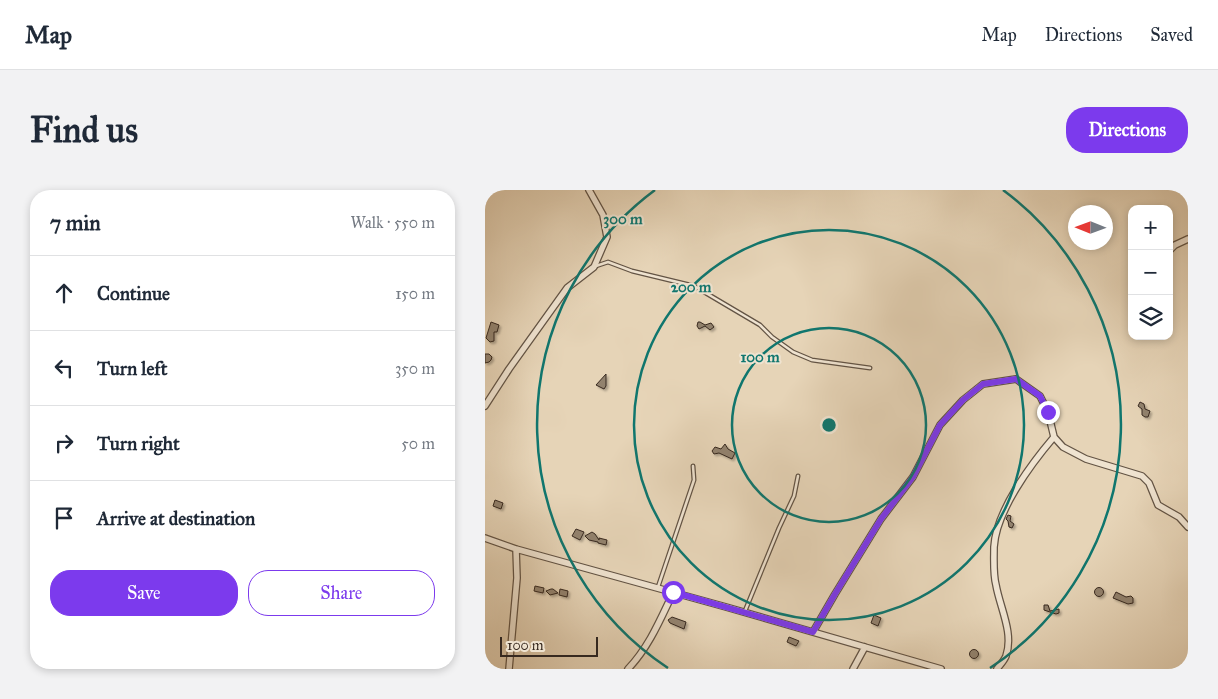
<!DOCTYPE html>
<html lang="en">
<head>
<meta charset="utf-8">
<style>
	:root { --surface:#fff; --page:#f2f2f3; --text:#1f2937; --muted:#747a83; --line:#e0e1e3; --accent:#7c3aed }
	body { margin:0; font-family:"IM FELL Great Primer",serif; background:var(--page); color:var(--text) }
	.controls { position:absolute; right:15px; top:15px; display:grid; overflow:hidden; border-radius:10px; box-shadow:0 2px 8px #0003 }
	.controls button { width:45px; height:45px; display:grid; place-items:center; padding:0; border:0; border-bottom:1px solid var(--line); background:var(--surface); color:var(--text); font:25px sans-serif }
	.compass { position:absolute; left:583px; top:15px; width:45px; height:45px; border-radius:50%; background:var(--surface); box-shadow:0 2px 8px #0003; rotate:271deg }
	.scale { position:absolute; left:15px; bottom:12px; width:98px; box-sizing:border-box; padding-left:5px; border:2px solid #37291f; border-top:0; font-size:14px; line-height:18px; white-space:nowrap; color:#37291f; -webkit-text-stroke:4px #efe3d0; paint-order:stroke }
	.stop { position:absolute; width:15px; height:15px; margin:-11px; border:4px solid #7c3aed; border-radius:50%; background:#fff }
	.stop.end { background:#7c3aed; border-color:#fff; box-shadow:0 1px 5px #0008 }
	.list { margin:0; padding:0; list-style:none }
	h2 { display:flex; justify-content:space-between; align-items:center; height:65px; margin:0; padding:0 20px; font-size:21px }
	h2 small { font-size:16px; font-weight:400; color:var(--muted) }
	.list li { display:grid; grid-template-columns:32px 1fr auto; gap:15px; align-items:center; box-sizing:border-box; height:75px; padding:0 20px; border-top:1px solid var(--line) }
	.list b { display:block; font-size:19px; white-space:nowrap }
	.list em { font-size:16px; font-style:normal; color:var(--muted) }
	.actions { display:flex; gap:10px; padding:15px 20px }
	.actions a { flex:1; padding:11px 0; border:1px solid var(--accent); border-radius:20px; text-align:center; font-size:18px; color:var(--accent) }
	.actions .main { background:var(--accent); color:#fff }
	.icon { flex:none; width:28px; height:28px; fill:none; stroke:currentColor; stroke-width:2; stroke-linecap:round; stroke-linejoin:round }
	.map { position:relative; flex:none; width:703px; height:479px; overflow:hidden; border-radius:20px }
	header { display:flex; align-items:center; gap:30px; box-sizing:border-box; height:70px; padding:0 25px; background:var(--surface); border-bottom:1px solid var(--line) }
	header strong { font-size:24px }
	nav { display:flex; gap:28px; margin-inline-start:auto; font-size:18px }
	.intro { display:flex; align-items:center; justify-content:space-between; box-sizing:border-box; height:120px; padding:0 30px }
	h1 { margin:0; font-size:35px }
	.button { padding:12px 22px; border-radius:20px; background:var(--accent); color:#fff; font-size:18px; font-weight:700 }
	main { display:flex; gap:30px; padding:0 30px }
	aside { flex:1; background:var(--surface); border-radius:20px; box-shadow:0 2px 8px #0003 }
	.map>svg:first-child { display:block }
	.building { fill:#92826e; stroke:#37291f; filter:url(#shadow) }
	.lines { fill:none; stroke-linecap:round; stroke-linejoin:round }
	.lane-casing { stroke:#635445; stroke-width:5 }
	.street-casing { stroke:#635445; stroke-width:8 }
	.lane { stroke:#efe3d0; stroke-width:2.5 }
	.street { stroke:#efe3d0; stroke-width:5.5 }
	.route { stroke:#7c3aed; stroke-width:6 }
	.ring { fill:none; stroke:#0f766e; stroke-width:2.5 }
	.centre { fill:#0f766e; stroke:#efe3d0; stroke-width:2.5 }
	.ring-label { font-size:15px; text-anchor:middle; font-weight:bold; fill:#0f766e; stroke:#efe3d0; stroke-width:4; stroke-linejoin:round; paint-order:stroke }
</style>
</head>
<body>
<header>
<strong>Map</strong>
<nav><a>Map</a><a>Directions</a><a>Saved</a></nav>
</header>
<div class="intro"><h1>Find us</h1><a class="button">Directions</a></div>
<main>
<aside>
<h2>7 min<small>Walk · 550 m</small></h2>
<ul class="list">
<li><svg class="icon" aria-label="ahead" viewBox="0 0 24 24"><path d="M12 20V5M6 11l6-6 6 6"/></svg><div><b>Continue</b></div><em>150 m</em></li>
<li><svg class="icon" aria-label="left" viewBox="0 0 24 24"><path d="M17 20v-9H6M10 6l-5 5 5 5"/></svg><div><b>Turn left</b></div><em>350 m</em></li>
<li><svg class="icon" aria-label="right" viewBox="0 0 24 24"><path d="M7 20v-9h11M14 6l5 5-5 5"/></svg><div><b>Turn right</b></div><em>50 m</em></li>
<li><svg class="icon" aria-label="arrive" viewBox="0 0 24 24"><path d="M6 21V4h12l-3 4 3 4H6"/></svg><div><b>Arrive at destination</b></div></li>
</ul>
<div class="actions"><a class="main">Save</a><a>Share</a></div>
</aside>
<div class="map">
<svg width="703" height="479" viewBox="0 0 703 479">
	<defs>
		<filter id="shadow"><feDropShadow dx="2" dy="2" stdDeviation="1" flood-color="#0004"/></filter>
	</defs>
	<rect width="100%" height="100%" fill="#e6d4b7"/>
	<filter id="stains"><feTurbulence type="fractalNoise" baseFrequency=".004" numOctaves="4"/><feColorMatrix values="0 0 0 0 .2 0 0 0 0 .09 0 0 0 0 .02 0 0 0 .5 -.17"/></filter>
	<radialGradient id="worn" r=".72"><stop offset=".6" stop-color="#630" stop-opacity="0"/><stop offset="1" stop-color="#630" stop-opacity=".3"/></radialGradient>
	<path class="building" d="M6,132L14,135L12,142H9V151L5,152L1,148Z
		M213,132H215L220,135L226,133L229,137L225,140L220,136L214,139L212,136Z
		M0,164H4L7,167L6,170L4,172L0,173Z
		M121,184V196L119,199L111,195Z
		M655,212L659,214L660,219L665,221L663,227H660L657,225V219L653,216Z
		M240,254L243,259L250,263L247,269L234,263L229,264L227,261L230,257L236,259Z
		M10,310L18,313L16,319L8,316Z
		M523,325L526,326L525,331L529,334L527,338L524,337L523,331L521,329Z
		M91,339L99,342L95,350L87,346Z
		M107,342L110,344L114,350V348L122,350L121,355L113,353V352L104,350L100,346Z
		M50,396L59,398L58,403L49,401Z
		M609.5 402a4.5 4.5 0 1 1 9 0a4.5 4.5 0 1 1-9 0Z
		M66,399H68L73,403L65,405L61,401Z
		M75,399L83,401L82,407L74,405Z
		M631,402L641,407L646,406L648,408V413L643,414L628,408Z
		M559,415H563L565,421L574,419V423L571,424L559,420Z
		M389,425L396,428L393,436L386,433Z
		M187,427L201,432L199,439L185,433L183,430Z
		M304,447L314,451L311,456L302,452Z
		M484.5 464a4.5 4.5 0 1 1 9 0a4.5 4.5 0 1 1-9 0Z"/>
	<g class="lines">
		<g class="lane-casing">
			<path id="lane" d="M111,76L123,72L147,81L209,96L275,135L287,147L308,162L327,170L385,178
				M173,397L209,290L208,276
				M260,421L294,338L309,306L313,286"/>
		</g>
		<g class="street-casing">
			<path id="street" d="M684,61L690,55L703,49
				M0,216L24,179L82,98L109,77L122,47L118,25L104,0
				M0,348L31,359L241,417L456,479
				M328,442L350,404L396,329L428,287L455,235L478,210L498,194L531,189L555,206L563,222L569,247L578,257L601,269L657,286L664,293L673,315L694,327L703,337
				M24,479L32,388L31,359
				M143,479C164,457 175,430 188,403
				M368,479L380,457
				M512,479C515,475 519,471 521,466C529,443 515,418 511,395C508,384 509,369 509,357C511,321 546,274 569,247"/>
		</g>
		<use href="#lane" class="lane"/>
		<use href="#street" class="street"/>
	</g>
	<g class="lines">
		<path class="route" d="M188,402L328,442L350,404L396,329L428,287L455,235L478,210L498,194L531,189L555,206L563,222"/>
	</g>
	<g class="ring">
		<circle cx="344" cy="235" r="97"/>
		<circle cx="344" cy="235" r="195"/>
		<path d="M183 478A292 292 0 0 1 170 0M518 0A292 292 0 0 1 505 478"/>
	</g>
	<circle cx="344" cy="235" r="8" class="centre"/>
	<g class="ring-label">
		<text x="138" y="34">300 m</text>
		<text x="206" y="102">200 m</text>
		<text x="275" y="172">100 m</text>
	</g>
	<rect width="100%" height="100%" filter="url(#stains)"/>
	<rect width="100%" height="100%" fill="url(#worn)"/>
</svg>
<div class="controls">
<button>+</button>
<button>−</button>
<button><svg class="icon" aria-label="layers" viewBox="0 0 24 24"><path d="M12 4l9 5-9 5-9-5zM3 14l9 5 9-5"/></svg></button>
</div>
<svg class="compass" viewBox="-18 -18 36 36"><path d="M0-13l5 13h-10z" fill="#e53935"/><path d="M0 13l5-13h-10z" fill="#747a83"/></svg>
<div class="scale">100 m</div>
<div class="stop" style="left:188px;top:402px"></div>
<div class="stop end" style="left:563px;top:222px"></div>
</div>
</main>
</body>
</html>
